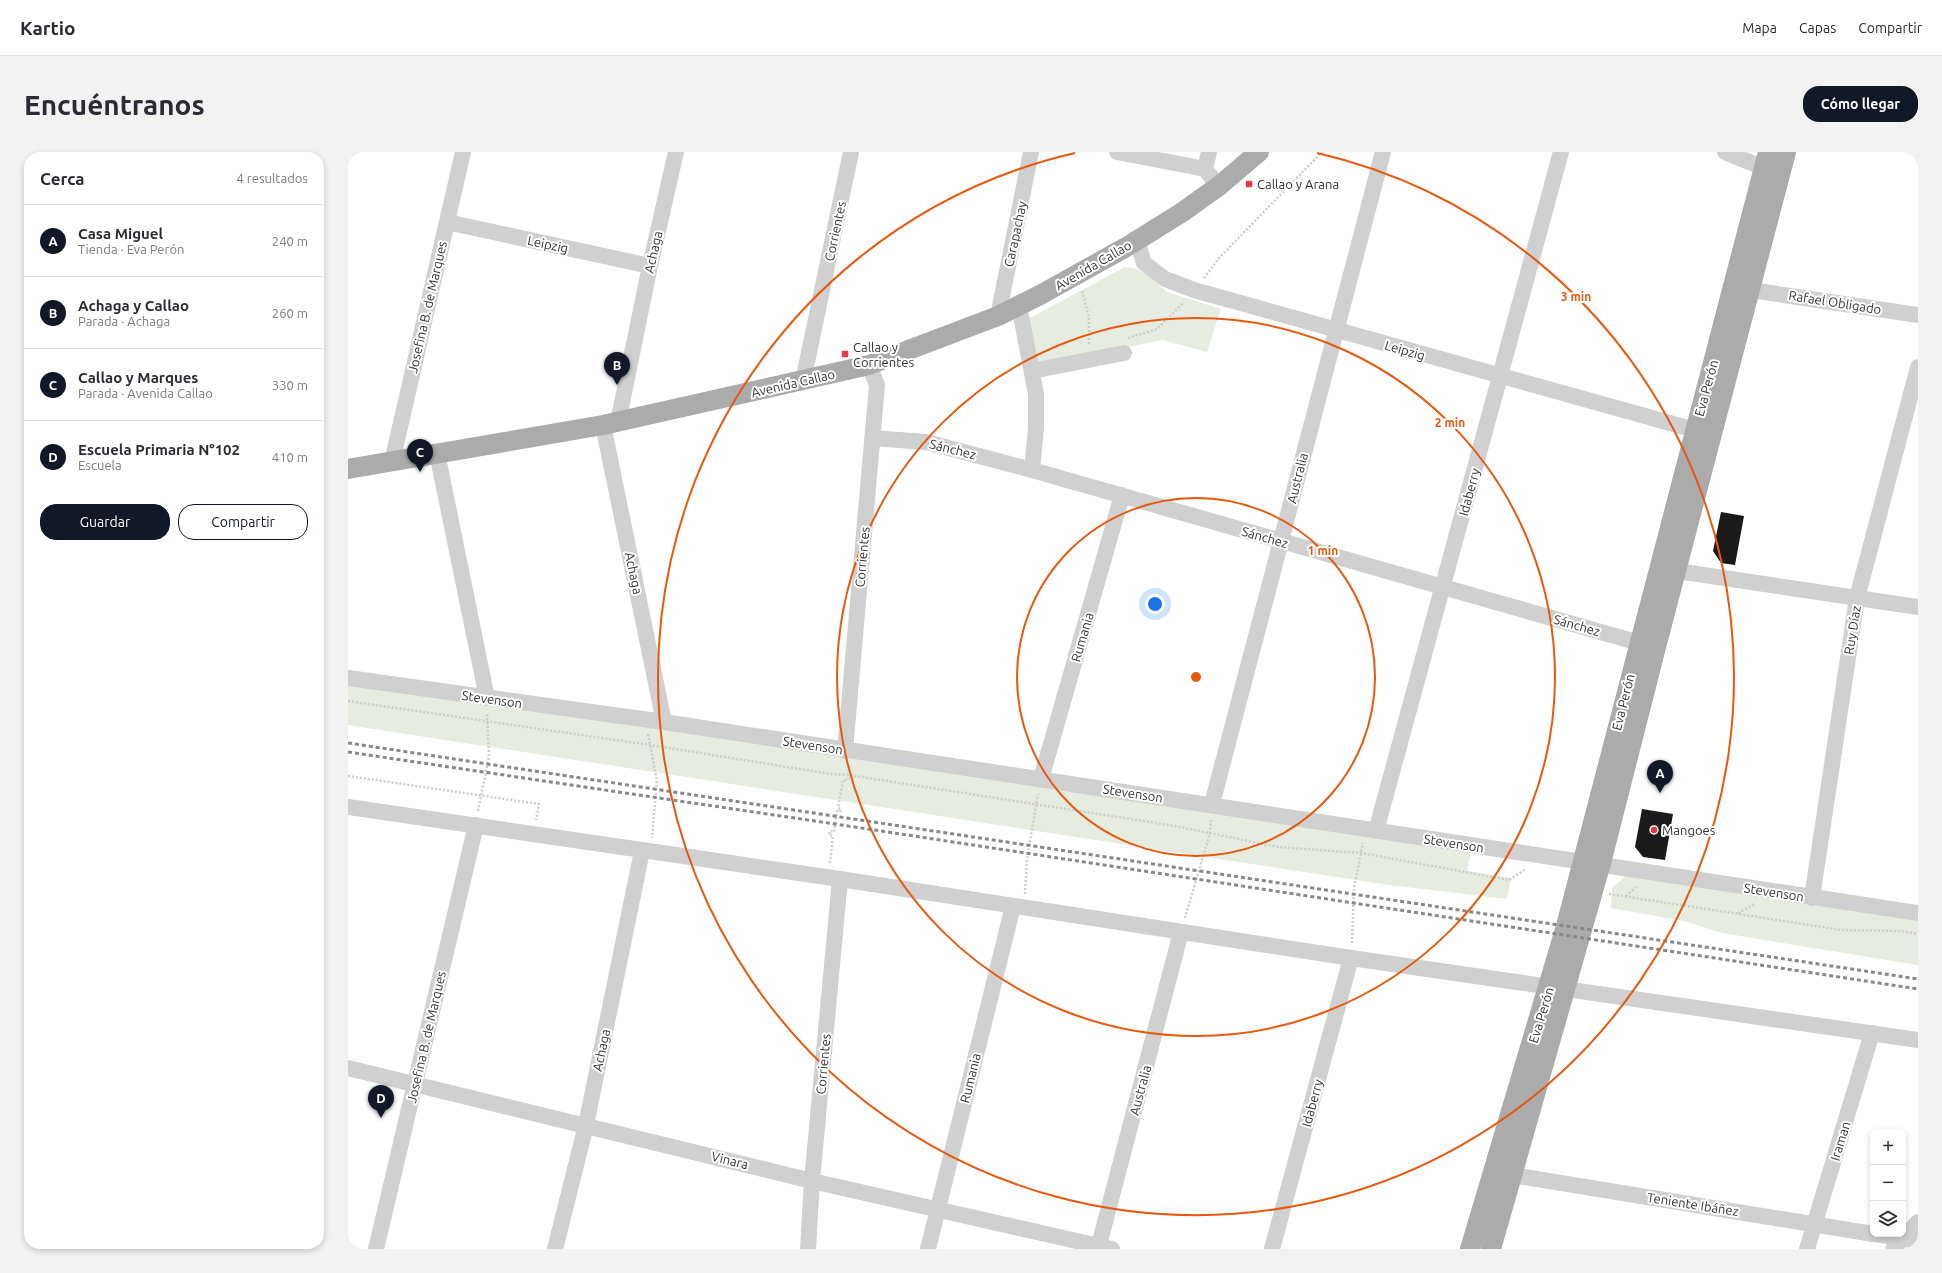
<!DOCTYPE html>
<html lang="es">
<head>
<meta charset="utf-8">
<style>
	:root { --surface:#fff; --page:#f2f2f3; --text:#2b2b33; --muted:#7c7c81; --line:#e1e1e2; --accent:#111827 }
	body { margin:0; font-family:Ubuntu,sans-serif; background:var(--page); color:var(--text) }
	.controls { position:absolute; right:12px; bottom:12px; display:grid; overflow:hidden; border-radius:8px; box-shadow:0 2px 6px #0003 }
	.controls button { width:36px; height:36px; display:grid; place-items:center; padding:0; border:0; border-bottom:1px solid var(--line); background:var(--surface); color:var(--text); font:20px sans-serif }
	.you { position:absolute; left:807px; top:452px; width:14px; height:14px; margin:-10px; border:3px solid #fff; border-radius:50%; background:#1a73e8; box-shadow:0 0 0 6px #1a73e833 }
	.badge { display:grid; place-items:center; width:26px; height:26px; border-radius:50%; background:var(--accent); color:#fff; font-size:13px; font-weight:700 }
	.pin { position:absolute; translate:-50% -33px; filter:drop-shadow(0 1px 2px #0008) }
	.pin::after { content:''; position:absolute; top:21px; width:14px; height:12px; background:inherit; clip-path:polygon(0 0,100% 0,50% 100%) }
	.list { margin:0; padding:0; list-style:none }
	h2 { display:flex; justify-content:space-between; align-items:center; height:52px; margin:0; padding:0 16px; font-size:17px }
	h2 small { font-size:13px; font-weight:400; color:var(--muted) }
	.list li { display:grid; grid-template-columns:26px 1fr auto; gap:12px; align-items:center; box-sizing:border-box; height:72px; padding:0 16px; border-top:1px solid var(--line) }
	.list b { display:block; font-size:15px; white-space:nowrap }
	.list p { margin:0; font-size:13px; white-space:nowrap; color:var(--muted) }
	.list em { font-size:13px; font-style:normal; color:var(--muted) }
	.actions { display:flex; gap:8px; padding:12px 16px }
	.actions a { flex:1; padding:9px 0; border:1px solid var(--accent); border-radius:16px; text-align:center; font-size:14px; color:var(--accent) }
	.actions .main { background:var(--accent); color:#fff }
	.icon { flex:none; width:22px; height:22px; fill:none; stroke:currentColor; stroke-width:2; stroke-linecap:round; stroke-linejoin:round }
	.map { position:relative; flex:none; width:1570px; height:1097px; overflow:hidden; border-radius:16px }
	header { display:flex; align-items:center; gap:24px; box-sizing:border-box; height:56px; padding:0 20px; background:var(--surface); border-bottom:1px solid var(--line) }
	header strong { font-size:19px }
	nav { display:flex; gap:22px; margin-inline-start:auto; font-size:14px }
	.intro { display:flex; align-items:center; justify-content:space-between; box-sizing:border-box; height:96px; padding:0 24px }
	h1 { margin:0; font-size:28px }
	.button { padding:10px 18px; border-radius:16px; background:var(--accent); color:#fff; font-size:14px; font-weight:700 }
	main { display:flex; gap:24px; padding:0 24px }
	aside { flex:1; background:var(--surface); border-radius:16px; box-shadow:0 2px 6px #0003 }
	.map>svg:first-child { display:block }
	.green { fill:#e6ecdf }
	.building { fill:#1a1a1a }
	.lines { fill:none; stroke-linecap:round; stroke-linejoin:round }
	.path { stroke:#cdcdcd; stroke-width:2.5; stroke-dasharray:2 2; stroke-linecap:butt }
	.minor { stroke:#d0d0d0; stroke-width:16 }
	.major { stroke:#ababab; stroke-width:20 }
	.rail { stroke:#888; stroke-width:3; stroke-dasharray:4 3; stroke-linecap:butt }
	.ring { fill:none; stroke:#e8590c; stroke-width:2 }
	.poi-dot { fill:#e63946; stroke:#fff; stroke-width:1.5 }
	.labels { text-anchor:middle; dominant-baseline:central; stroke-width:4; stroke-linejoin:round; paint-order:stroke }
	.poi-label { font-size:13px; fill:#333; stroke:#fff; text-anchor:start }
	.street-label { font-size:13px; fill:#333; stroke:#fff }
	.centre { fill:#e8590c; stroke:#fff; stroke-width:2 }
	.ring-label { font-size:12px; text-anchor:middle; font-weight:bold; fill:#e8590c; stroke:#fff; stroke-width:4; stroke-linejoin:round; paint-order:stroke }
</style>
</head>
<body>
<header>
<strong>Kartio</strong>
<nav><a>Mapa</a><a>Capas</a><a>Compartir</a></nav>
</header>
<div class="intro"><h1>Encuéntranos</h1><a class="button">Cómo llegar</a></div>
<main>
<aside>
<h2>Cerca<small>4 resultados</small></h2>
<ul class="list">
<li><span class="badge">A</span><div><b>Casa Miguel</b><p>Tienda · Eva Perón</p></div><em>240 m</em></li>
<li><span class="badge">B</span><div><b>Achaga y Callao</b><p>Parada · Achaga</p></div><em>260 m</em></li>
<li><span class="badge">C</span><div><b>Callao y Marques</b><p>Parada · Avenida Callao</p></div><em>330 m</em></li>
<li><span class="badge">D</span><div><b>Escuela Primaria N°102</b><p>Escuela</p></div><em>410 m</em></li>
</ul>
<div class="actions"><a class="main">Guardar</a><a>Compartir</a></div>
</aside>
<div class="map">
<svg width="1570" height="1097" viewBox="0 0 1570 1097">
	<rect width="100%" height="100%" fill="#fff"/>
	<path class="green" d="M777,115L789,117L802,125L819,140L873,157L859,200L815,188L690,213L680,167Z
		M0,529L1123,700L1119,719L1163,726L1159,747L1041,733L0,573Z
		M1278,724L1570,769V813L1374,781L1336,769L1263,756L1264,736Z"/>
	<path class="building" d="M1373,360L1396,364L1387,413L1373,411L1365,399Z
		M1294,657L1325,662L1317,708L1295,705L1287,695Z"/>
	<g class="lines">
		<path class="path" d="M856,126L872,105L974,0
			M734,139L741,166V193
			M780,186L809,177L836,150
			M0,549L302,593L483,622L501,623L827,674L930,695L1013,701L1161,728L1178,717
			M300,582L309,629L304,686
			M0,624L191,652L188,668
			M130,659L141,605L139,561
			M482,711L485,684L481,683L482,679L486,680L489,659L492,660L493,657L490,656L495,628H500L501,613
			M677,742L679,707L690,642
			M1261,742L1494,778L1552,779L1570,782
			M1278,744L1289,734
			M1390,761L1407,752
			M837,766L862,681L863,668
			M1004,791L1006,736L1015,691"/>
		<path class="minor" d="M769,0L857,17
			M861,0L857,17L864,26
			M1377,0L1416,16
			M99,70L302,114
			M789,88L796,111L817,127L846,138L1347,278
			M1403,138L1570,163
			M671,153L688,242V276L684,318
			M650,164L683,0
			M684,219L776,201
			M455,229L503,0
			M270,270L302,114L328,0
			M255,273L316,570
			M524,286L578,290L684,318L1302,494
			M89,301L139,546
			M44,310L115,0
			M1316,417L1570,455
			M0,526L316,570L1570,761
			M497,599L529,233L521,213
			M693,627L774,343
			M864,652L1035,0
			M0,655L492,727L1003,806L1570,888
			M1028,679L1213,0
			M1464,746L1509,446L1570,215
			M0,916L464,1029L764,1097
			M1164,1023L1525,1082
			M1528,1082L1570,1089
			M28,1097L128,673
			M207,1097L238,973L294,699
			M460,1097L464,1029L492,727
			M580,1097L665,754
			M750,1097L833,780
			M924,1097L1003,806
			M1459,1097L1524,881
			M1545,1097L1570,1070"/>
		<path class="major" d="M0,317L255,273L521,213L650,164L692,143L780,94L833,61L871,34L911,0
			M1122,1097L1218,774L1420,0
			M1143,1097L1253,711L1308,495L1438,0"/>
		<path class="rail" d="M0,591L1570,827
			M0,600L487,672L1570,837"/>
	</g>
	<g class="ring">
		<circle cx="848" cy="525" r="179"/>
		<circle cx="848" cy="525" r="359"/>
		<path d="M969 1A538 538 0 1 1 727 1"/>
	</g>
	<g class="poi-dot">
		<rect x="897" y="28" width="8" height="8" rx="2"/>
		<rect x="493" y="198" width="8" height="8" rx="2"/>
		<circle cx="1306" cy="678" r="4"/>
	</g>
	<g class="labels">
		<g class="poi-label">
			<text x="909" y="32">Callao y Arana</text>
			<text x="505" y="195">Callao y<tspan x="505" dy="15">Corrientes</tspan></text>
			<text x="1314" y="678">Mangoes</text>
		</g>
		<g class="street-label">
			<text transform="translate(487 79) rotate(-78)">Corrientes</text>
			<text transform="translate(667 82) rotate(-78)">Carapachay</text>
			<text transform="translate(200 92) rotate(12)">Leipzig</text>
			<text transform="translate(305 100) rotate(-77)">Achaga</text>
			<text transform="translate(745 113) rotate(-30)">Avenida Callao</text>
			<text transform="translate(1487 150) rotate(9)">Rafael Obligado</text>
			<text transform="translate(79 155) rotate(-77)">Josefina B. de Marques</text>
			<text transform="translate(1057 198) rotate(16)">Leipzig</text>
			<text transform="translate(445 231) rotate(-13)">Avenida Callao</text>
			<text transform="translate(1358 236) rotate(-75)">Eva Perón</text>
			<text transform="translate(605 297) rotate(14)">Sánchez</text>
			<text transform="translate(949 326) rotate(-76)">Australia</text>
			<text transform="translate(1121 340) rotate(-75)">Idaberry</text>
			<text transform="translate(917 385) rotate(16)">Sánchez</text>
			<text transform="translate(514 405) rotate(-85)">Corrientes</text>
			<text transform="translate(286 421) rotate(78)">Achaga</text>
			<text transform="translate(1229 473) rotate(16)">Sánchez</text>
			<text transform="translate(1504 478) rotate(-81)">Ruy Díaz</text>
			<text transform="translate(734 485) rotate(-74)">Rumania</text>
			<text transform="translate(144 547) rotate(8)">Stevenson</text>
			<text transform="translate(1275 550) rotate(-76)">Eva Perón</text>
			<text transform="translate(465 593) rotate(9)">Stevenson</text>
			<text transform="translate(785 641) rotate(9)">Stevenson</text>
			<text transform="translate(1106 691) rotate(9)">Stevenson</text>
			<text transform="translate(1426 740) rotate(9)">Stevenson</text>
			<text transform="translate(1193 863) rotate(-73)">Eva Perón</text>
			<text transform="translate(78 885) rotate(-77)">Josefina B. de Marques</text>
			<text transform="translate(253 898) rotate(-78)">Achaga</text>
			<text transform="translate(475 912) rotate(-85)">Corrientes</text>
			<text transform="translate(622 926) rotate(-76)">Rumania</text>
			<text transform="translate(792 938) rotate(-75)">Australia</text>
			<text transform="translate(964 951) rotate(-75)">Idaberry</text>
			<text transform="translate(1492 989) rotate(-73)">Iraman</text>
			<text transform="translate(382 1008) rotate(14)">Vinara</text>
			<text transform="translate(1345 1052) rotate(9)">Teniente Ibáñez</text>
		</g>
	</g>
	<circle cx="848" cy="525" r="6" class="centre"/>
	<g class="ring-label">
		<text x="1228" y="149">3 min</text>
		<text x="1102" y="275">2 min</text>
		<text x="975" y="403">1 min</text>
	</g>
</svg>
<div class="controls">
<button>+</button>
<button>−</button>
<button><svg class="icon" aria-label="layers" viewBox="0 0 24 24"><path d="M12 4l9 5-9 5-9-5zM3 14l9 5 9-5"/></svg></button>
</div>
<div class="you"></div>
<div class="pin badge" style="left:1312px;top:641px">A</div>
<div class="pin badge" style="left:269px;top:233px">B</div>
<div class="pin badge" style="left:72px;top:320px">C</div>
<div class="pin badge" style="left:33px;top:966px">D</div>
</div>
</main>
</body>
</html>
